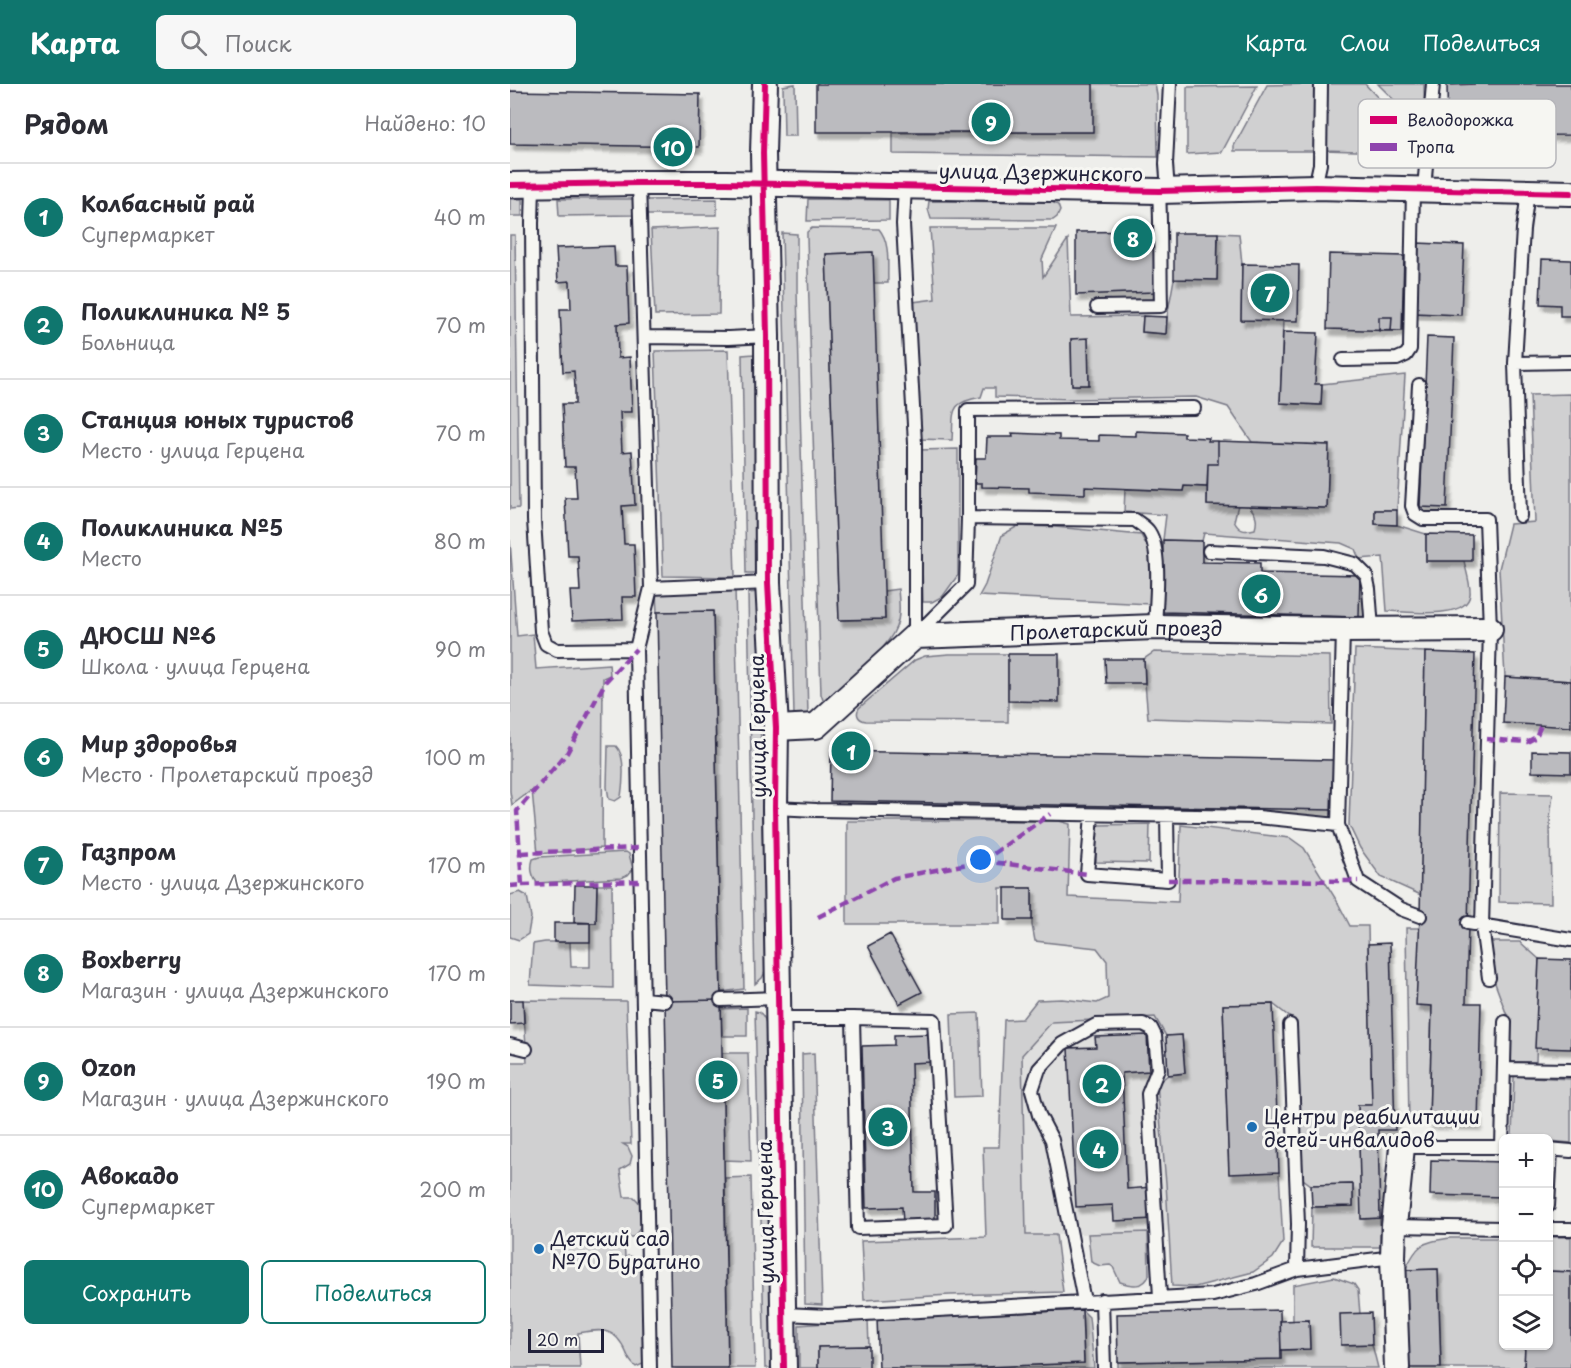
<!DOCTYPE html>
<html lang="ru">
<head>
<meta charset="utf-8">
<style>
	:root { --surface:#fff; --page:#f7f7f7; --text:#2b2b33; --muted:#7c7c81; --line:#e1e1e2; --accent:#0f766e }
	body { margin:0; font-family:"Playpen Sans",sans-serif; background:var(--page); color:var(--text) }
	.controls { position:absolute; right:18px; bottom:18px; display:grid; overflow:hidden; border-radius:9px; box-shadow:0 2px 4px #0004 }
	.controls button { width:54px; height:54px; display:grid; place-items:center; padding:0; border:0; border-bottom:2px solid var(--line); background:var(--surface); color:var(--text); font:30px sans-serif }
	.scale { position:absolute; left:18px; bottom:15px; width:76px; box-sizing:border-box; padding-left:6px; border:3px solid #22223b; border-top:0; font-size:16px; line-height:21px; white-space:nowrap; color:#22223b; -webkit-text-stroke:4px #f6f6f2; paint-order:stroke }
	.you { position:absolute; left:471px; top:776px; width:21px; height:21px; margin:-15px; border:4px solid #fff; border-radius:50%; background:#1a73e8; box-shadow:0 0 0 9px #1a73e833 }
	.badge { display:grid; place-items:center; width:39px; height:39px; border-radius:50%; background:var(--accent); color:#fff; font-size:20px; font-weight:700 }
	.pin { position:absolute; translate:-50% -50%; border:3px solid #fff; box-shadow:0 2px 6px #0006 }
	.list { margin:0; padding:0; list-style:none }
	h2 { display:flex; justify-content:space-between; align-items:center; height:78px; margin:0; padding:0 24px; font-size:26px }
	h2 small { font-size:20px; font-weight:400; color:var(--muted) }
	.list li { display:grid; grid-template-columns:39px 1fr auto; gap:18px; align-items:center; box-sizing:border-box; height:108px; padding:0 24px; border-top:2px solid var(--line) }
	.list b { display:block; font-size:22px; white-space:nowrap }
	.list p { margin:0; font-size:20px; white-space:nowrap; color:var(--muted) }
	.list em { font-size:20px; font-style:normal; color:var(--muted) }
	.actions { display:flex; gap:12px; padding:18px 24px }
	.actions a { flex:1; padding:14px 0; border:2px solid var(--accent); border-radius:9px; text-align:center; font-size:21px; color:var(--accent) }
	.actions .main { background:var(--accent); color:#fff }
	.icon { flex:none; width:33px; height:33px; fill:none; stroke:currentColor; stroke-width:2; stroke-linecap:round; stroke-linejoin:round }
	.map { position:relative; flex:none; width:1061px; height:1284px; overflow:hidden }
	header { display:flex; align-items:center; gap:36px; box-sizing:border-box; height:84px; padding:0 30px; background:var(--accent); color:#fff }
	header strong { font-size:28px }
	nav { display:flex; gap:33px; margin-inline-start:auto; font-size:21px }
	.search { width:420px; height:54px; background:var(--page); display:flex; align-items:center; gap:15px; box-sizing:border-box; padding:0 21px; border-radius:9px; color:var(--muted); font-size:22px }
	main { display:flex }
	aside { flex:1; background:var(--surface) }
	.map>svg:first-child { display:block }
	.built { fill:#dfdfde }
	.green { fill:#d0d0d1; stroke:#797986; stroke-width:1.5; fill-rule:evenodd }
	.building { fill:#bbbbbf; stroke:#22223b; stroke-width:1.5; filter:url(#shadow) }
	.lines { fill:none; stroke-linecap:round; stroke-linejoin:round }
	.service-casing { stroke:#22223b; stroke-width:16 }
	.minor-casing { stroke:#22223b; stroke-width:28 }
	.service { stroke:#f6f6f2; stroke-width:12 }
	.minor { stroke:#f6f6f2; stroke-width:24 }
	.quiet { stroke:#8e44ad; stroke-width:4.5; stroke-dasharray:9 4.5; stroke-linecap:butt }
	.cycleway-casing { stroke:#f6f6f2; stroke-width:10 }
	.cycleway { stroke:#d6006c; stroke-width:6 }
	.poi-dot { fill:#1f6fb2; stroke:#f6f6f2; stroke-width:2 }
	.labels { text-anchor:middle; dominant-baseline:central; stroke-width:6; stroke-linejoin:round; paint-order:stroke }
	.street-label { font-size:20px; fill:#22223b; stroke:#f6f6f2 }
	.poi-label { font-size:20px; fill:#22223b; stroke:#f6f6f2; text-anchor:start }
	.key { fill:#f6f6f2; stroke:#b6b6bb; stroke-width:1.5 }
	.key-label { font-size:16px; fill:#22223b }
</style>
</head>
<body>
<header>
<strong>Карта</strong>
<div class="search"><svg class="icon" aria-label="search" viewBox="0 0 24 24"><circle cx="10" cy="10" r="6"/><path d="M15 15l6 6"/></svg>Поиск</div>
<nav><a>Карта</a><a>Слои</a><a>Поделиться</a></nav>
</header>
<main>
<aside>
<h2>Рядом<small>Найдено: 10</small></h2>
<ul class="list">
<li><span class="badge">1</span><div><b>Колбасный рай</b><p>Супермаркет</p></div><em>40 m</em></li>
<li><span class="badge">2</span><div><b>Поликлиника № 5</b><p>Больница</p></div><em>70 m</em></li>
<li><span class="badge">3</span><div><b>Станция юных туристов</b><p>Место · улица Герцена</p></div><em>70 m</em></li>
<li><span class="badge">4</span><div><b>Поликлиника №5</b><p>Место</p></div><em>80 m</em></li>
<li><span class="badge">5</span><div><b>ДЮСШ №6</b><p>Школа · улица Герцена</p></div><em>90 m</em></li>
<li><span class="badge">6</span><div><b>Мир здоровья</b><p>Место · Пролетарский проезд</p></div><em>100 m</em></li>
<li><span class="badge">7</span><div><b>Газпром</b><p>Место · улица Дзержинского</p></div><em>170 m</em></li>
<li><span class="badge">8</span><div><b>Boxberry</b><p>Магазин · улица Дзержинского</p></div><em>170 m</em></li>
<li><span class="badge">9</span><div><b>Ozon</b><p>Магазин · улица Дзержинского</p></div><em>190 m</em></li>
<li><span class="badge">10</span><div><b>Авокадо</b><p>Супермаркет</p></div><em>200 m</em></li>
</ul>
<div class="actions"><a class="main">Сохранить</a><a>Поделиться</a></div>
</aside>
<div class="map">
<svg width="1061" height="1284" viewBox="0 0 1061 1284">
	<defs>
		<filter id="shadow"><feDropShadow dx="3.5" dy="6" stdDeviation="1.5" flood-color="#0004"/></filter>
	</defs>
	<rect width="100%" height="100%" fill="#eeeeeb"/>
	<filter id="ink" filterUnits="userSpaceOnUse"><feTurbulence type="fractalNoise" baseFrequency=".0167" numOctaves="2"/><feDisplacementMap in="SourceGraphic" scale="12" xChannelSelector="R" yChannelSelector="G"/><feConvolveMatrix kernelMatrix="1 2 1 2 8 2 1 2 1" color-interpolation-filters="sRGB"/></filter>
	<g filter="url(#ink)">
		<path class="built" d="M682,842L703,1139L665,1147L476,1153L473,1063H489L494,936L605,930Z"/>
		<path class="green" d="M285,0L286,52H274L273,2Z
			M583,0H645L647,11L648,73L383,70V49L582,48Z
			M806,0L805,67H724V62L757,1Z
			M816,0H855L910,59V69L814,66Z
			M868,0H914L915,47Z
			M747,2L712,68L677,70V3Z
			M0,115H12V132H0Z
			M48,115H123V131L49,132Z
			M207,115V131H134L135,116Z
			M298,115L379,116V136L297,137Z
			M419,117L542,118L548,121L550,127L547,133L543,136L421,135L418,125Z
			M210,143L209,230L145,231L141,146Z
			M302,144L369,145C381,159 377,182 378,199H364L362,168L316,170L329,536L375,535L374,507L388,505C389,518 391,531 386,543C378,565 337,600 320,618L314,619L311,610L297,153V148Z
			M420,144H546L532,175L533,193L558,155L561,233L633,232L632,248L655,250L657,233L664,195H707L708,149L729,150L732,180L731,236L773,237L770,319L811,321L812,300L895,291L887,426H865V440L887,441L916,450V477H954C956,486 961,502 960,510C958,537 895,527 877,527L873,473L849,475L845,465L831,459L694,449L692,457L653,456L656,431L614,428L615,405L673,407L674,402L697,403V421H728L724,437C729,447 734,448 745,445C748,435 746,430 739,422L817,424L818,361L742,358L718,323L686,313L562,315L485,313V304H474L471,313C438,319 444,327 442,356L408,355L403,218L425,215ZM561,255H578V301H562Z
			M272,149L287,150V207L298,631H284Z
			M0,151H5L9,424L0,425Z
			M218,266L225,493L153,492L145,267Z
			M244,270L248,489H236L232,271Z
			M1061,310V597L995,593L989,485L1000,440L1025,438L1020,311Z
			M448,365V491L433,512L422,518H413L409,366Z
			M508,442L545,443L631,451L639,466L641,520L469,512L475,501L492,451Z
			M0,456L7,552L23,550L26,585L99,580L100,591L93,594L92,764L28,770L22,706L2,721L0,707Z
			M225,503L234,905L211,908L203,528H147L146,508Z
			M248,508L255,888L252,894L245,900L238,509Z
			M845,565L915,568L911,811L871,793L850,764L839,741Z
			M644,568L820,572L821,640L638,634L635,599L634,575Z
			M439,570H498V638L356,637C349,636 345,631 349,624L405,576L415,572Z
			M98,662H106C116,671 113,700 111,713L105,717L99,715L97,703Z
			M990,709L1043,710L1040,734L1041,819L989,818Z
			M337,737H549L560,740L558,813L668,818L671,741L780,754L794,764L827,817L840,842H858L862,1021H849L852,1135L870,1134V1163H801L802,1123L843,1122V1100L801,1101L793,1095L782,935L763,920L713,921L719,1089L769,1088L773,1158L763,1174L743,1188L685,1203L662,1202L656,1099L647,1000L658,991L675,989L672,951L656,952L645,933L542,938L512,971L516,1151H546L553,1208L440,1211L354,1216L351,1157L476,1153L473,1063H489L494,936L512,935L527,916L552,915L587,919L598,914L597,877L587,864L525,857L522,841V804H490V840H337Z
			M640,740L639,779L586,778L587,741Z
			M116,768L119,770L123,785L118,791L111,794L27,799C22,791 20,785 23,775L29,773Z
			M87,801H102L103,904L20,901L23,860L35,858H60L61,883H80V839L86,838Z
			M10,808L17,812L21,833L18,850L9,856L0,853V811Z
			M896,844H910L922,922L919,1039L899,1040Z
			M981,858H1010L1029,875L1026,978H998L999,937L982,891Z
			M13,916L116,917L121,1060H113L118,1063L122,1072L120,1080L110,1086L114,1113H124C125,1114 130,1119 131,1121C136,1131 131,1146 123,1153H114L115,1174L118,1172C127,1173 130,1178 133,1187L136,1270L133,1280L126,1283C120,1278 119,1275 116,1268C105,1243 92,1245 68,1249L70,1284H0V978H17Z
			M237,924V952H212L211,925Z
			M245,927C252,928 254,933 256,939L258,1084L249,1083Z
			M469,929L472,1012L444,1013L441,930Z
			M212,969H238L241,1077L214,1076Z
			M304,969L312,1221L295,1220L292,970Z
			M1004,992L1061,995V1059L1039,1057L1038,1054H1002Z
			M241,1093L245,1284H218L215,1094Z
			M250,1097H259L262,1284H255Z
			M638,1148L639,1191C635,1204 621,1202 610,1198L603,1183L600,1181L590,1182L581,1178L578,1150Z
			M1038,1153H1061V1188L1039,1187Z
			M940,1154H993V1262H1015L1014,1284H931L928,1185L895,1186C908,1159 911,1159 940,1154Z
			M824,1193L844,1200L848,1206L850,1230L831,1261L862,1260L868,1284H608V1278L771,1275V1266L800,1265L799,1236L783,1237V1201Z
			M572,1226L579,1233L584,1284H449L574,1279Z
			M358,1236L359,1262L308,1263V1284H289V1241Z"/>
		<path class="building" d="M306,0H583V48H306Z
			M967,0H1061V51L938,52L937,1Z
			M0,7L190,10L189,63L0,60Z
			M644,147V208L566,211V148Z
			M664,149H708L707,196L664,195Z
			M907,159L954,161L951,231L904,229Z
			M104,162L105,182H117L119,239L107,240L108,274L120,273L122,328H110L112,368L122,367L125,421L112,422L114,460H124L126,513H112L113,535L62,537L60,507H70L68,472H58L55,414H67L65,383H55L52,320H65V305L64,287L53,288L50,225H61L60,197L48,198L46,164Z
			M363,168L375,535L329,536L316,170Z
			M819,170L894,172L892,247L817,245Z
			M1032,175L1061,176V232H1050V221L1030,220Z
			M732,180L789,181L788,237L731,236Z
			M633,232L657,233L656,250L632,248Z
			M869,233H882L881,247H869Z
			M773,248L808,249L805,300H812L811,321L770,319Z
			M917,253L944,254L937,424L910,423Z
			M578,254L579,301H562L561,255Z
			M626,347L674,349V353L699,354L698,357H708V380H698L697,403L674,402L673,407L575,403V410L519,408V404L472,403V399H465L466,374H476L477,353H503L502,349L549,351V356L589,357V351L626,352Z
			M708,357L819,361L817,424L697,421L698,380H708Z
			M865,426H887V441L865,440Z
			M916,450L962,451V477H916Z
			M653,456L692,457V478L750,479V489L850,491L849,533L652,528Z
			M203,527L211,916L155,917L147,528Z
			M915,568L965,570L956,919H971L968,1040L919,1039L922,922L906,921L910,832Z
			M498,570H549V618L498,617Z
			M595,575H634L635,599H596Z
			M995,593L1061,597V643L993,639Z
			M321,667L823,676L822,726L320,717Z
			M1022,667L1061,668V689L1022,688Z
			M65,801H87L86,839L64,838Z
			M495,804H522V836H495Z
			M44,839H80V858H44Z
			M380,850L412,908L389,920L358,862Z
			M880,859L885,1046H868L870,1134L851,1135L848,1021H862L858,860Z
			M1029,875L1061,876V965L1025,964Z
			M0,916H13L14,939L0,940Z
			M211,916L218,1284H162L155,917Z
			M763,920L769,1088L719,1090L713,921Z
			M420,950L421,978L401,979L404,1108H425V1138L393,1139L392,1123L356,1124L352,962L384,961V951Z
			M637,951L639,987L612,989L617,1105L642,1103L644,1135L604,1137L603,1121L566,1123L558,964L586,963L585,953Z
			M672,951L675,989L658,991L656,952Z
			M921,1076L993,1078V1113L920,1111Z
			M843,1100V1122L802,1123L801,1101Z
			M928,1185L931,1284H898L895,1186Z
			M1038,1187L1061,1188V1284H1014L1015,1262H1038Z
			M572,1226L574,1279L449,1284H369L367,1235Z
			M770,1226L771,1275L608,1278L607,1230Z
			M861,1229L862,1260L831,1261L830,1230Z
			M799,1236L800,1265L771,1266L770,1237Z
			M359,1262V1284H308V1263Z"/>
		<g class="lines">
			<g class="service-casing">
				<path id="service" d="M129,99L141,504
					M23,101L22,139L24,436L31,547L36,560L47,566L126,565L140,1284
					M395,102L393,140L405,359V552L456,501L458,434L625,436C630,440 636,443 639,448C652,468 646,518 645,543
					M805,103L810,80L811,0
					M914,105L923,0
					M658,107L656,80L660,0
					M1018,108L1013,145L1005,279L1061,278
					M587,223L651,222C650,184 651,145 649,107
					M134,253L219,254L257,252
					M833,276L887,275L896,271L900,265L903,104
					M1005,279L1010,432
					M909,301L902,422L905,430L913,435H976L980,545L972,842L979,894
					M458,434V326L684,324
					M699,467L814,472L845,480L856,491L859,505L862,545
					M126,565L141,504L258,499
					M265,724L306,726L748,733L828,741L848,797L891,825L910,832
					M582,731L577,790L658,796L657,731
					M828,741L833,546
					M958,839L1061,856
					M133,915L155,917
					M211,916L268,914
					M268,934H343L424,936L436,1141L348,1144L343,934
					M780,941L788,1140L787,1185
					M0,961L16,965
					M994,985L1061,986
					M892,1063H992L995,938
					M1038,1065L1061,1067
					M1038,1122L1041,1066
					M884,1142L993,1144
					M1038,1145H1061
					M592,1216L594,1284
					M574,1217L542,1056L529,1031L522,1006L529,985L552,960L586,941L633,940L641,944L645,952L648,985L638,1010L650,1213
					M274,1230L318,1232L703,1211L746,1200L787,1185L883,1173"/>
			</g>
			<g class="minor-casing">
				<g id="minor">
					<path d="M255,0L253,69L257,252L258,499L266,644L265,724L274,1284"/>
					<path d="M0,101L129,99H216L649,107L805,103L1061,109"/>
					<path id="s1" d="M266,644L306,642L405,552L645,543L833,546L980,545"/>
					<path d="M887,1284L883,1173L884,1142L892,1063"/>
				</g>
			</g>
			<use href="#service" class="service"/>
			<use href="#minor" class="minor"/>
			<path class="quiet" d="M976,655L1017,658L1026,653L1031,641
				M11,769L129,764
				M473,777L577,790
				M658,796L848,797
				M12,801L130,797
				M0,802L12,801L7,727L57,669L96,597L126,565
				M308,833L384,794L473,777L540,730"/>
			<g class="cycleway-casing">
				<path id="cycleway" d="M255,0L253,69L257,252L258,499L266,644L265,724L274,1284
					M0,101L129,99H216L649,107L805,103L1061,109"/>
			</g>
			<use href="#cycleway" class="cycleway"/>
		</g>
	</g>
	<g class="poi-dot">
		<circle cx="742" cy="1043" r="6"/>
		<circle cx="29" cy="1165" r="6"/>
	</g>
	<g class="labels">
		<g class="street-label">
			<text transform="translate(531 88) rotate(1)">улица Дзержинского</text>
			<text stroke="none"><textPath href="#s1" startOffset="375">Пролетарский проезд</textPath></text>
			<text transform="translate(247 642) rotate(-91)">улица Герцена</text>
			<text transform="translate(255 1128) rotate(-91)">улица Герцена</text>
		</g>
		<g class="poi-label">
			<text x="754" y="1032">Центри реабилитации<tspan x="754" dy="23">детей-инвалидов</tspan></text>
			<text x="41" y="1154">Детский сад<tspan x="41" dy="23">№70 Буратино</tspan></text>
		</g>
	</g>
	<rect x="848" y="15" width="198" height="69" rx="9" class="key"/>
	<rect x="860" y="32" width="27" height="8" fill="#d6006c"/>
	<rect x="860" y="59" width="27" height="8" fill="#8e44ad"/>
	<g class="key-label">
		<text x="897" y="42">Велодорожка</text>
		<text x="897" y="69">Тропа</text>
	</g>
</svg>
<div class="controls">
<button>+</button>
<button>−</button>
<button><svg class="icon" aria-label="locate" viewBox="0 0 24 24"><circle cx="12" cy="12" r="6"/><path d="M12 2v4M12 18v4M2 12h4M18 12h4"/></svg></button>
<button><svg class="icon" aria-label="layers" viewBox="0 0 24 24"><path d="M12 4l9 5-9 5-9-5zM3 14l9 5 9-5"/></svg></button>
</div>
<div class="scale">20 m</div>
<div class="you"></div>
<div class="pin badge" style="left:341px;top:667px">1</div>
<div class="pin badge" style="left:592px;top:1000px">2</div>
<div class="pin badge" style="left:378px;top:1043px">3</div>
<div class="pin badge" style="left:589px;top:1065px">4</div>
<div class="pin badge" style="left:208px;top:996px">5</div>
<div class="pin badge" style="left:751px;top:510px">6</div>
<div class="pin badge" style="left:760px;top:209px">7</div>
<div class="pin badge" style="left:623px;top:154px">8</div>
<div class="pin badge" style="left:481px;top:38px">9</div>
<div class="pin badge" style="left:163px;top:63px">10</div>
</div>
</main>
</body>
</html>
